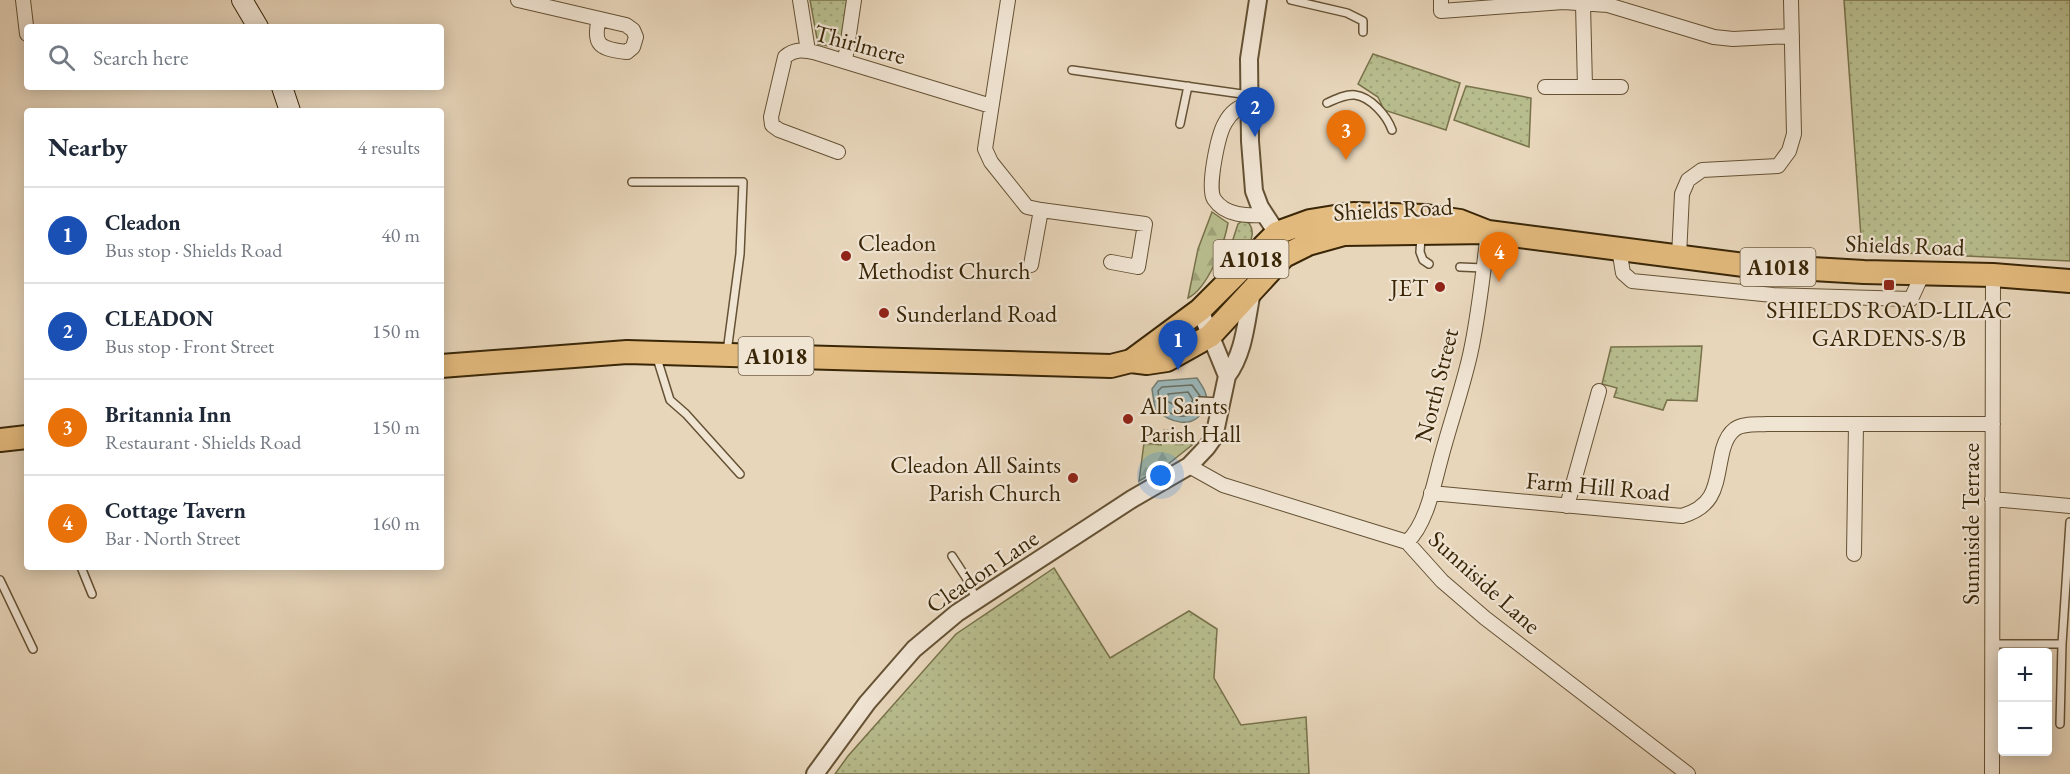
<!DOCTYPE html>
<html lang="en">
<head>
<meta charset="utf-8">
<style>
	:root { --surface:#fff; --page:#f2f2f3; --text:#1f2937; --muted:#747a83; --line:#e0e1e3; --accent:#0b8043 }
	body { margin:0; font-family:"EB Garamond",serif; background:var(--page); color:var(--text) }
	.controls { position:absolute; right:18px; bottom:18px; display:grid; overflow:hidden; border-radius:6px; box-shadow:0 3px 15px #0003 }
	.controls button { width:54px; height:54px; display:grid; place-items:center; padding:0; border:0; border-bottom:2px solid var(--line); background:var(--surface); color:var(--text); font:30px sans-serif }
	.you { position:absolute; left:1161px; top:476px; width:21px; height:21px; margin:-15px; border:4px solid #fff; border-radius:50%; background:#1a73e8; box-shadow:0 0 0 9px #1a73e833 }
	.badge { display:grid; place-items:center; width:39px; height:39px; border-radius:50%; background:var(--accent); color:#fff; font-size:20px; font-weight:700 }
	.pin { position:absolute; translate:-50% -50px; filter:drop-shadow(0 2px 3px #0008) }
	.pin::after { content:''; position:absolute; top:32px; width:21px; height:18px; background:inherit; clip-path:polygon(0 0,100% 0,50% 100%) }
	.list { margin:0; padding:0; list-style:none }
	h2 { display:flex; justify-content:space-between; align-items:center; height:78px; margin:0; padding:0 24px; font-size:26px }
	h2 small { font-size:20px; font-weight:400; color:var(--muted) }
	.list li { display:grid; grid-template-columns:39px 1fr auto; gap:18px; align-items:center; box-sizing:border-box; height:96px; padding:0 24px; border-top:2px solid var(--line) }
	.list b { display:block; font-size:22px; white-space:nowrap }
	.list p { margin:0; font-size:20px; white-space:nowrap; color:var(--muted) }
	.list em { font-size:20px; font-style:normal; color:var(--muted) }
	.icon { flex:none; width:33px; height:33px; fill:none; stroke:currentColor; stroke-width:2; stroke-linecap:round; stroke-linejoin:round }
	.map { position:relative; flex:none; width:2070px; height:774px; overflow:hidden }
	.search { position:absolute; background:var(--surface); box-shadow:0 3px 15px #0003; left:24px; top:24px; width:420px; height:66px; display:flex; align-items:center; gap:15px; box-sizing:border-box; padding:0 21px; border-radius:6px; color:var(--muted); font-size:22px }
	.panel { position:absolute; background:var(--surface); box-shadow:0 3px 15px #0003; left:24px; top:108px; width:420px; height:462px; border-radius:6px }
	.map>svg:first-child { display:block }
	.green { fill:url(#green-dots); stroke:#78724a; stroke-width:1.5 }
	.forest { fill:url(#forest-firs); stroke:#78724a; stroke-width:1.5 }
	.water { fill:#9bb7ba; stroke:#747d72; stroke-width:1.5 }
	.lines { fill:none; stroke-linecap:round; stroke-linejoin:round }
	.shore { stroke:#6a6e60; stroke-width:1.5 }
	.service-casing { stroke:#655234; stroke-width:10 }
	.minor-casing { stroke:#655234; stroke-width:16 }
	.tertiary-casing { stroke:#655234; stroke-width:20 }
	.secondary-casing { stroke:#392607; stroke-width:22 }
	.trunk-casing { stroke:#392607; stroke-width:26 }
	.service { stroke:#f0e4d3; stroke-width:7 }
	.minor { stroke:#f0e4d3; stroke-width:14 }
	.tertiary { stroke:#f0e4d3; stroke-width:16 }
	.secondary { stroke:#f0e4d3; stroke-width:20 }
	.trunk { stroke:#e4bb7e; stroke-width:22 }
	.poi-dot { fill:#8f2418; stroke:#f0e4d3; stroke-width:2 }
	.labels { text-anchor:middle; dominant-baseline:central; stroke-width:4.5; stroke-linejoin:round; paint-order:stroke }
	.shield { fill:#f0e4d3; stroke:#705f44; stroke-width:1.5 }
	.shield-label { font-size:22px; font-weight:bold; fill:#392607 }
	.street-label { font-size:24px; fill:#392607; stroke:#f0e4d3 }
	.poi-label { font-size:24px; fill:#392607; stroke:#f0e4d3; text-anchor:start }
</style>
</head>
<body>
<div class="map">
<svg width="2070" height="774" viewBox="0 0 2070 774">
	<defs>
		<pattern id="green-dots" width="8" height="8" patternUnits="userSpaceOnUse" patternTransform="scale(1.5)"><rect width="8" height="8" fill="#b8bd8e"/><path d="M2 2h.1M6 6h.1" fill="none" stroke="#9fa279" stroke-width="1.8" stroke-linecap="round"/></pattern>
		<pattern id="forest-firs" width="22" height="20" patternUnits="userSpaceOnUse" patternTransform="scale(1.5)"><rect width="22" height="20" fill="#b8bd8e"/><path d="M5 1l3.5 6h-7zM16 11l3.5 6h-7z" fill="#9fa279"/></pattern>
	</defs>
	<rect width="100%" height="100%" fill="#e8d6bb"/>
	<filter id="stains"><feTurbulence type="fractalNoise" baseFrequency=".00333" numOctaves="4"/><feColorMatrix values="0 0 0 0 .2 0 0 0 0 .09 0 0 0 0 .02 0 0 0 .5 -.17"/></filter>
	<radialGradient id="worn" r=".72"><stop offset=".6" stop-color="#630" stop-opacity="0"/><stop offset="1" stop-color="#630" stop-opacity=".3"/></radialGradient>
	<path class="green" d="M810,0H847L840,48L818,44Z
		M1844,0H2070V261L1862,251Z
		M1373,54L1460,83L1446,130L1384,110L1378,97L1358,84Z
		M1466,86L1531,98L1529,147L1454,120Z
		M1242,221L1249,223C1261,241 1237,256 1224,267L1238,224Z
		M1702,346L1697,401L1667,400L1663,410L1614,397L1617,388L1602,384L1611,347Z
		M1054,568L1110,658L1189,611L1217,629L1214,678L1241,725L1306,717L1309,774H835L848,756L956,634Z"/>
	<path class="forest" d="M1212,212L1228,223C1224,245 1208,288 1188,298L1198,249Z
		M1164,430L1171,431L1192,445L1167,465L1139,481L1144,443L1161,445Z"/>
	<path class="water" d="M1197,378C1200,383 1205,389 1206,395C1208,400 1206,405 1204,409C1193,431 1169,422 1155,409L1152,389L1158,381Z"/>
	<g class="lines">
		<path class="shore" d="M1188,392L1193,400L1187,409L1180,408L1167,401L1168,394Z
			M1199,406C1190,422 1172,417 1160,406L1158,391L1162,387L1192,385L1200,396"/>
		<g class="service-casing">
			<path id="service" d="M1291,0L1347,13L1363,21V32
				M1072,70L1249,95
				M1327,103C1336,99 1345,94 1355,95C1371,97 1387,116 1392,130
				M1180,124L1188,86
				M632,182H743L740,254L727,352
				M1421,236L1420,252L1423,260L1429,264
				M1460,267L1483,268
				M656,355L670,400L686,414L740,474
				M1200,401L1221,402
				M952,556L967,579L976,599
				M81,567L92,594
				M0,580L33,649
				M1992,644H2062
				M2060,724L2062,644L2070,522"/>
		</g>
		<g class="minor-casing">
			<path id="minor" d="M23,0L27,34
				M518,0L626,25L633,30L636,37L633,47L627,52C601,49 592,46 599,19
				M800,0L808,51
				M1008,0L985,149L991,162L1027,207L1041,210
				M1441,0V11L1563,2L1608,5L1714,37L1733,39L1792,36
				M1583,4L1585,87
				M845,61L854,0
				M1545,87H1621
				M1250,103C1238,107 1231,112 1225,123C1218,135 1207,187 1214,199C1225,216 1248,216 1265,215
				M838,152L779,130L772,125L771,117L785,57C795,48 805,50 817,53L991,106
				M1619,249L1623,273L1632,281L1773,295L1911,299L1923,273
				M1679,256L1682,194L1688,180L1702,170L1778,166L1789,151L1794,134L1791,0
				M1031,265L1041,210L1145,224L1138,267L1111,262
				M1189,466L1223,485L1407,542L1442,581L1485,618L1688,774
				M1431,493L1682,516C1719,505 1715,481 1723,449C1725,442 1728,434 1735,429C1743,423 1758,425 1767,424H1993
				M1992,499L2070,506
				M1567,506L1599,391
				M1407,542C1427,524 1434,483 1441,458C1450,424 1462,390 1470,355C1479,315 1483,273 1488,232
				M1854,554L1856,424
				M1992,774L1993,275"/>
		</g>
		<g class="tertiary-casing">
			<path id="tertiary" d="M1258,0L1249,59L1250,141L1254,191L1260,207L1277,233L1280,244
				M1227,376C1245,352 1246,320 1252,292
				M815,774L867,703L914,649L957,613L1132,499L1189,466L1207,447L1214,437L1227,376L1200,310"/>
		</g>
		<g class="secondary-casing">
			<path id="secondary" d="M242,0L258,27
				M282,87L290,111"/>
		</g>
		<g class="trunk-casing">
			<path id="trunk" d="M1131,361L1147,363L1167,360L1210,336L1284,256L1308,244L1344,234L1488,232L1744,265L1864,272L1993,275L2070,281
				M441,366L627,352L1111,366L1131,361L1200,310L1277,233L1310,221L1353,214L1426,216L1460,221L1488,232
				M0,440L27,437"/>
		</g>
		<use href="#service" class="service"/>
		<use href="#minor" class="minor"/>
		<use href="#tertiary" class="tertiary"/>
		<use href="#secondary" class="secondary"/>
		<use href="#trunk" class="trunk"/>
	</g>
	<g class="poi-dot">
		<circle cx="846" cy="256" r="6"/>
		<rect x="1883" y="279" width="12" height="12" rx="3"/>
		<circle cx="1440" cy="287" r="6"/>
		<circle cx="884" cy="313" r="6"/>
		<circle cx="1128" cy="419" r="6"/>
		<circle cx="1073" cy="478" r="6"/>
	</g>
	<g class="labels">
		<g class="shield">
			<rect x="1213.5" y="240" width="75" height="38" rx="4.5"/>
			<rect x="1740.5" y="248" width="75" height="38" rx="4.5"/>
			<rect x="738.5" y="337" width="75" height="38" rx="4.5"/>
		</g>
		<g class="shield-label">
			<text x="1251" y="259">A1018</text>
			<text x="1778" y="267">A1018</text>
			<text x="776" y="356">A1018</text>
		</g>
		<g class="street-label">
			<text transform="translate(860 44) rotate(15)">Thirlmere</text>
			<text transform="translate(1393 209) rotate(-3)">Shields Road</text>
			<text transform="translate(1905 245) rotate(2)">Shields Road</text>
			<text transform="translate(1436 385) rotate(-76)">North Street</text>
			<text transform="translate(1598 486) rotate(5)">Farm Hill Road</text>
			<text transform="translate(1970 524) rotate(-90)">Sunniside Terrace</text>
			<text transform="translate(982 571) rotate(-34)">Cleadon Lane</text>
			<text transform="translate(1485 582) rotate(42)">Sunniside Lane</text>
		</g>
		<g class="poi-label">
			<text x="858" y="242">Cleadon<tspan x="858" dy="28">Methodist Church</tspan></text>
			<text x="1428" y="287" text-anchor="end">JET</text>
			<text x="1889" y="309" text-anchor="middle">SHIELDS ROAD-LILAC<tspan x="1889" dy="28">GARDENS-S/B</tspan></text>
			<text x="896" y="313">Sunderland Road</text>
			<text x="1140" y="405">All Saints<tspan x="1140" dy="28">Parish Hall</tspan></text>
			<text x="1061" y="464" text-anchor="end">Cleadon All Saints<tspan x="1061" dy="28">Parish Church</tspan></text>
		</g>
	</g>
	<rect width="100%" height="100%" filter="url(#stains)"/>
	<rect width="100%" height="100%" fill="url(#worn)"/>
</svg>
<div class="controls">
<button>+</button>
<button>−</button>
</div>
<div class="you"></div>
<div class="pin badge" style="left:1178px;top:370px;background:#1a4fb4">1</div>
<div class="pin badge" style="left:1255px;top:137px;background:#1a4fb4">2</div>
<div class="pin badge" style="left:1346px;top:160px;background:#e8710a">3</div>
<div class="pin badge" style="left:1499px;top:282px;background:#e8710a">4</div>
<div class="search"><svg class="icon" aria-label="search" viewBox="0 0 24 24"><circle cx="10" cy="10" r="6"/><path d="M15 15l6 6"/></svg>Search here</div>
<section class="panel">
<h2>Nearby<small>4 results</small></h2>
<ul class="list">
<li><span class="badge" style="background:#1a4fb4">1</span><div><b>Cleadon</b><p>Bus stop · Shields Road</p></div><em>40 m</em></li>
<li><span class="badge" style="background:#1a4fb4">2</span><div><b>CLEADON</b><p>Bus stop · Front Street</p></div><em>150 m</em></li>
<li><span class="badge" style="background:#e8710a">3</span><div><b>Britannia Inn</b><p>Restaurant · Shields Road</p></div><em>150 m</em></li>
<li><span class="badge" style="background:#e8710a">4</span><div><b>Cottage Tavern</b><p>Bar · North Street</p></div><em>160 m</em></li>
</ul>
</section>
</div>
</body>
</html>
